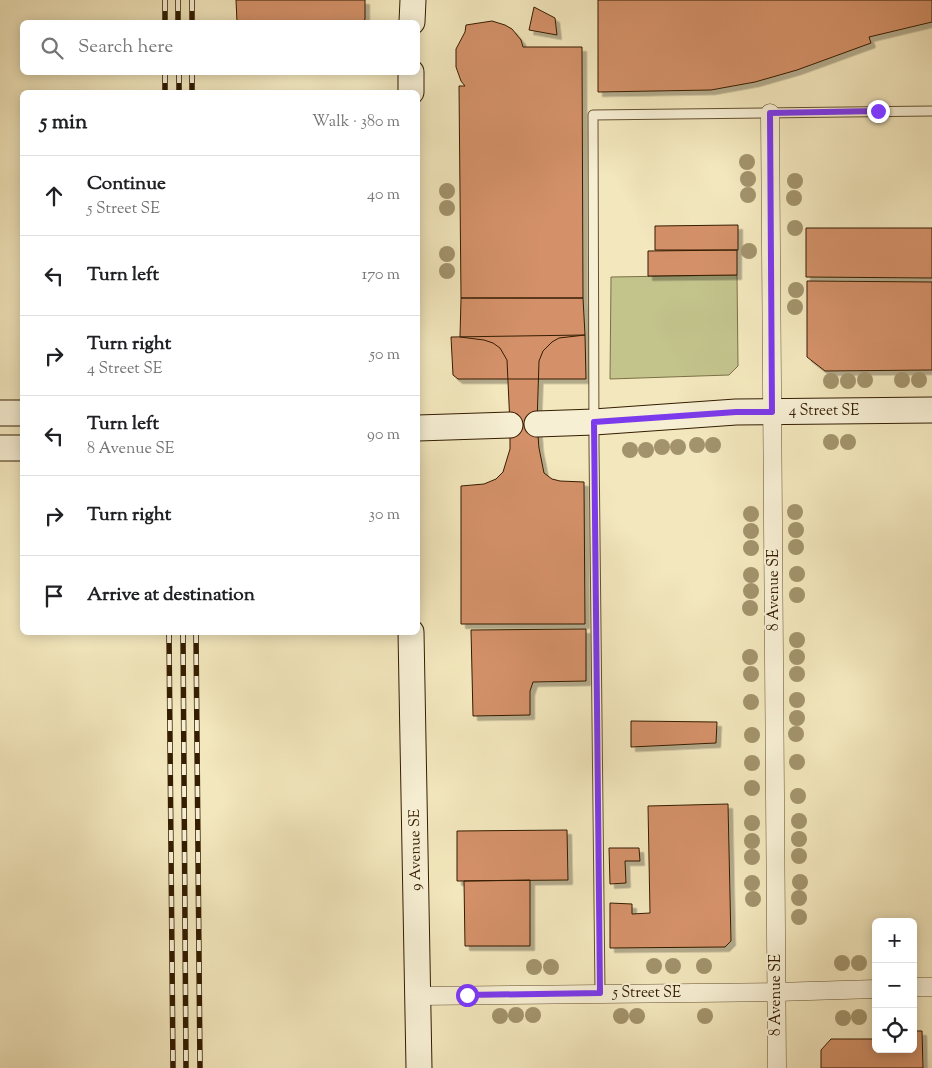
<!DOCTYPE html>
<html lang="en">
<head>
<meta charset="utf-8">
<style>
	:root { --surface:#fff; --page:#f2f2f2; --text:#202124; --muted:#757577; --line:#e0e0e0 }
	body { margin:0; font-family:"Sorts Mill Goudy",serif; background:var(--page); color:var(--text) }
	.controls { position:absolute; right:15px; bottom:15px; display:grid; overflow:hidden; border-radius:8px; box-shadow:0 2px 12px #0003 }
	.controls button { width:45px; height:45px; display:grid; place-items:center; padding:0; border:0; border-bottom:1px solid var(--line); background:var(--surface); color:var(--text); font:25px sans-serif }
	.stop { position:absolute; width:15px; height:15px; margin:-11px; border:4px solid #7c3aed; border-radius:50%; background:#fff }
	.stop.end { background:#7c3aed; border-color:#fff; box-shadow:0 1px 5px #0008 }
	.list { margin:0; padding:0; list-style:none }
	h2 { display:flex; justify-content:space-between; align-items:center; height:65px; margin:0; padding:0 20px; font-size:21px }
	h2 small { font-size:16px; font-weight:400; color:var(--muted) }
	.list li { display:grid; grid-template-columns:32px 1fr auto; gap:15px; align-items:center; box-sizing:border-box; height:80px; padding:0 20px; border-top:1px solid var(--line) }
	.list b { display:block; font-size:19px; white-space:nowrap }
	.list p { margin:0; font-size:16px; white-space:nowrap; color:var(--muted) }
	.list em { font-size:16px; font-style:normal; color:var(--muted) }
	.icon { flex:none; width:28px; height:28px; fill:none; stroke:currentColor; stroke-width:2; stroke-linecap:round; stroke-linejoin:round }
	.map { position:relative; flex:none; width:932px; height:1068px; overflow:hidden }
	.search { position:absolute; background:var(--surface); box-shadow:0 2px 12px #0003; left:20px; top:20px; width:400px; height:55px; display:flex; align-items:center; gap:12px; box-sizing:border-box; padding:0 18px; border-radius:8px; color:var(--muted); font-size:19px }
	.panel { position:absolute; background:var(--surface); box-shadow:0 2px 12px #0003; left:20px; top:90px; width:400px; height:545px; border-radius:8px }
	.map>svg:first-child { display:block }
	.green { fill:#c3c38c; stroke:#7c7046 }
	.building { fill:#d49169; stroke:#341d00; filter:url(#shadow) }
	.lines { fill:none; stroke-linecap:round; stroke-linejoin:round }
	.lane-casing { stroke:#64502f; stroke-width:11 }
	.street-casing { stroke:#64502f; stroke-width:19 }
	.secondary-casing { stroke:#341d00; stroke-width:27 }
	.lane { stroke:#f7efd4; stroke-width:9 }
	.street { stroke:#f7efd4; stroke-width:18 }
	.secondary { stroke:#f7efd4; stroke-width:25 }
	.rail-casing { stroke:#341d00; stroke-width:5.5 }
	.rail { stroke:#f7efd4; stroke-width:4; stroke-dasharray:11; stroke-linecap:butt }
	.tree { fill:#a2936c }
	.route { stroke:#7c3aed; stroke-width:6 }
	.labels { text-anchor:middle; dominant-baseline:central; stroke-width:4; stroke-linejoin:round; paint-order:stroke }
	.street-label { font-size:15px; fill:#341d00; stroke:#f7efd4 }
</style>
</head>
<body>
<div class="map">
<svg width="932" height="1068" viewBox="0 0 932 1068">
	<defs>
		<filter id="shadow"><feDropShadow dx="4.5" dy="4.5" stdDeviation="0" flood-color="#0004"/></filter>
	</defs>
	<rect width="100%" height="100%" fill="#f3e7bd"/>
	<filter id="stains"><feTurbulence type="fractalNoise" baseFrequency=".004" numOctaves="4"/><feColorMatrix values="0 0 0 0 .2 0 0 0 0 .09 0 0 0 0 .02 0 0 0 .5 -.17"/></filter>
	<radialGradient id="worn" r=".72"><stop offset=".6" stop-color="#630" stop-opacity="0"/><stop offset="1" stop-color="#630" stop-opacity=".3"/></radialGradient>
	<path class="green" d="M737,275L738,366L729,375L610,379L611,277Z"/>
	<path class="building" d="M236,0H365V19L363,22H237Z
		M598,0H932V22L869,37L871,43L797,70L755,82L711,90L598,92Z
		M534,7L555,18L557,35L529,30Z
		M492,21L505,25L512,29L521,40L523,47H582L583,298H461L459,86H465L461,81L456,67V49L465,32L466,25Z
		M738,225V250H655V226Z
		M806,228H932V278L806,277Z
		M737,250V275L648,276V251Z
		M807,281L932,282V370L825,371L807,357Z
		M461,298H583L585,335L559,338L552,342L543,351L539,361L537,424L539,448L544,473L552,479L560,481L584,482L585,624H461V486L484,484L496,479L503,472L510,449V425L507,360L500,348L493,343L484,340L460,337Z
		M585,335L586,379H458L453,375L451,337Z
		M586,629V681L533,682L530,691V715L473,716L471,630Z
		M631,721L717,722L716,743L631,747Z
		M728,804L731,941L725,947L610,948V903L632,904V914L650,913L648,806Z
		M567,830L568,880L457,881V831Z
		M609,848H639L640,861H625L626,883L610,884Z
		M530,880V946H465L464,881Z
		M913,1031H922L923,1068H821V1050L831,1039H876V1049H913Z"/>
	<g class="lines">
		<g class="lane-casing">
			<path id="lane" d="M600,993L594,446L593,115L932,111"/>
		</g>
		<g class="street-casing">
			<path id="street" d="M770,113L777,1068
				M913,987H932
				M419,996L776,992L876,989"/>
		</g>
		<g class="secondary-casing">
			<path id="secondary" d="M412,22L413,0
				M411,92V72
				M0,413H22
				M537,424L594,422L736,412L932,410
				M418,428L510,425
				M0,448H22
				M411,632L419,1068"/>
		</g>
		<use href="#lane" class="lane"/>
		<use href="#street" class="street"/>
		<use href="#secondary" class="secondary"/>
		<g class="rail-casing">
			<path id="rail" d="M165,0V22
				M178,0V22
				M192,0V22
				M165,72V92
				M179,72V92
				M192,72V92
				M169,632L173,1068
				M183,632L186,1068
				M196,632L200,1068"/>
		</g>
		<use href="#rail" class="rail"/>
	</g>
	<g class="tree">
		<circle cx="747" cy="162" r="8"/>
		<circle cx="748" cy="179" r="8"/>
		<circle cx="795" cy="181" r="8"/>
		<circle cx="447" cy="191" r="8"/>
		<circle cx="748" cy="195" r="8"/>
		<circle cx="794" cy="198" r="8"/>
		<circle cx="447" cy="208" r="8"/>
		<circle cx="795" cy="228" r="8"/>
		<circle cx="749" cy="251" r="8"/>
		<circle cx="447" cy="254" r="8"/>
		<circle cx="447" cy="271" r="8"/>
		<circle cx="796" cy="290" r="8"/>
		<circle cx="795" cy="307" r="8"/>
		<circle cx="865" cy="380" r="8"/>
		<circle cx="902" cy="380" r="8"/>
		<circle cx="919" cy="380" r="8"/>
		<circle cx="831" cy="381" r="8"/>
		<circle cx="848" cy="381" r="8"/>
		<circle cx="831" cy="442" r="8"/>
		<circle cx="848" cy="442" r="8"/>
		<circle cx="697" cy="445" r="8"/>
		<circle cx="713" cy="445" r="8"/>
		<circle cx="662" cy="447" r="8"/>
		<circle cx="678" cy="447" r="8"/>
		<circle cx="630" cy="450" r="8"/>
		<circle cx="646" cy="450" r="8"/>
		<circle cx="795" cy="512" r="8"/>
		<circle cx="751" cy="514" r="8"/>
		<circle cx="796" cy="530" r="8"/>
		<circle cx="751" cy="531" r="8"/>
		<circle cx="796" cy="547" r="8"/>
		<circle cx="751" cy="548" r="8"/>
		<circle cx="797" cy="574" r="8"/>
		<circle cx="751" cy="575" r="8"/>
		<circle cx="751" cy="591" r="8"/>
		<circle cx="797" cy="595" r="8"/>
		<circle cx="750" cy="608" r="8"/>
		<circle cx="797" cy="640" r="8"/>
		<circle cx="750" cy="657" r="8"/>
		<circle cx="797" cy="657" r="8"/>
		<circle cx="751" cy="674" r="8"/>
		<circle cx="797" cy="674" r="8"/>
		<circle cx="797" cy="700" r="8"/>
		<circle cx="751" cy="702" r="8"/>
		<circle cx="797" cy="718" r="8"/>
		<circle cx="796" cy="734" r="8"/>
		<circle cx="752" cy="735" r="8"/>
		<circle cx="797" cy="762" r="8"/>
		<circle cx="752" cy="763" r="8"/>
		<circle cx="752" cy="788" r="8"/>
		<circle cx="798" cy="796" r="8"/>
		<circle cx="799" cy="821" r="8"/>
		<circle cx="752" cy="823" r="8"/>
		<circle cx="799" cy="839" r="8"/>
		<circle cx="752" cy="841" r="8"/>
		<circle cx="799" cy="856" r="8"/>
		<circle cx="752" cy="857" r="8"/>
		<circle cx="800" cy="882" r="8"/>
		<circle cx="752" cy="883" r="8"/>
		<circle cx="799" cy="898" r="8"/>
		<circle cx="753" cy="899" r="8"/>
		<circle cx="799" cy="917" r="8"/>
		<circle cx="842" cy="963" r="8"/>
		<circle cx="859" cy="963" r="8"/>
		<circle cx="654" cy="966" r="8"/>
		<circle cx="673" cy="966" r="8"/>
		<circle cx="704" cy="966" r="8"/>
		<circle cx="534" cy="967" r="8"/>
		<circle cx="551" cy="967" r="8"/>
		<circle cx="516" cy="1015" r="8"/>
		<circle cx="533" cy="1015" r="8"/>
		<circle cx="500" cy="1016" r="8"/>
		<circle cx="621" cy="1016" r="8"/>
		<circle cx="637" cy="1016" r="8"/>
		<circle cx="705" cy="1016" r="8"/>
		<circle cx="859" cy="1017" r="8"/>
		<circle cx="843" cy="1018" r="8"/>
	</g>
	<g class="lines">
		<path class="route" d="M467,995L600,993L594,422L736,412H772L770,113L878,111"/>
	</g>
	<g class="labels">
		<g class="street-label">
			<text x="824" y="411">4 Street SE</text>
			<text transform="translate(774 590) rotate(-90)">8 Avenue SE</text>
			<text transform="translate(416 850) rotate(-91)">9 Avenue SE</text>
			<text x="647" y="993">5 Street SE</text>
			<text transform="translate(776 995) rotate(-90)">8 Avenue SE</text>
		</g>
	</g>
	<rect width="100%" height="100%" filter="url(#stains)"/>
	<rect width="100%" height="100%" fill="url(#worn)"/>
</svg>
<div class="controls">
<button>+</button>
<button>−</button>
<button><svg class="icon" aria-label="locate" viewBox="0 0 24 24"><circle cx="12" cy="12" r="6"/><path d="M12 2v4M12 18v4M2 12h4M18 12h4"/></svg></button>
</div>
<div class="stop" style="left:467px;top:995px"></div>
<div class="stop end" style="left:878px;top:111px"></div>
<div class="search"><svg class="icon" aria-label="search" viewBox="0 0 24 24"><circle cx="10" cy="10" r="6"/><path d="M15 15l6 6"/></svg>Search here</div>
<section class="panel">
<h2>5 min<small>Walk · 380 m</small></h2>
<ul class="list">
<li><svg class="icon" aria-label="ahead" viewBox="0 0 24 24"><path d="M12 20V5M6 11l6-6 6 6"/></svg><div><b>Continue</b><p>5 Street SE</p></div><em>40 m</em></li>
<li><svg class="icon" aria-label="left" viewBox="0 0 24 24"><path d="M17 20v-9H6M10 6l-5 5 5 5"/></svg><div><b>Turn left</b></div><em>170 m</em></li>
<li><svg class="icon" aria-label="right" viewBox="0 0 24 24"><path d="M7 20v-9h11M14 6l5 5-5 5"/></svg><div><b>Turn right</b><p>4 Street SE</p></div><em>50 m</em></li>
<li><svg class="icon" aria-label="left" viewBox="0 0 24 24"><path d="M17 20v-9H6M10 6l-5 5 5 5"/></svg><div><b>Turn left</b><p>8 Avenue SE</p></div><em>90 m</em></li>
<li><svg class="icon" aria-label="right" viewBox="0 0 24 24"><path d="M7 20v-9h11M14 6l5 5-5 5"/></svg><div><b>Turn right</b></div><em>30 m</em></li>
<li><svg class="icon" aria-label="arrive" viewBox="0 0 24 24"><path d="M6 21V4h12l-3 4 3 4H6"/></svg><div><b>Arrive at destination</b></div></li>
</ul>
</section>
</div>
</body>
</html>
